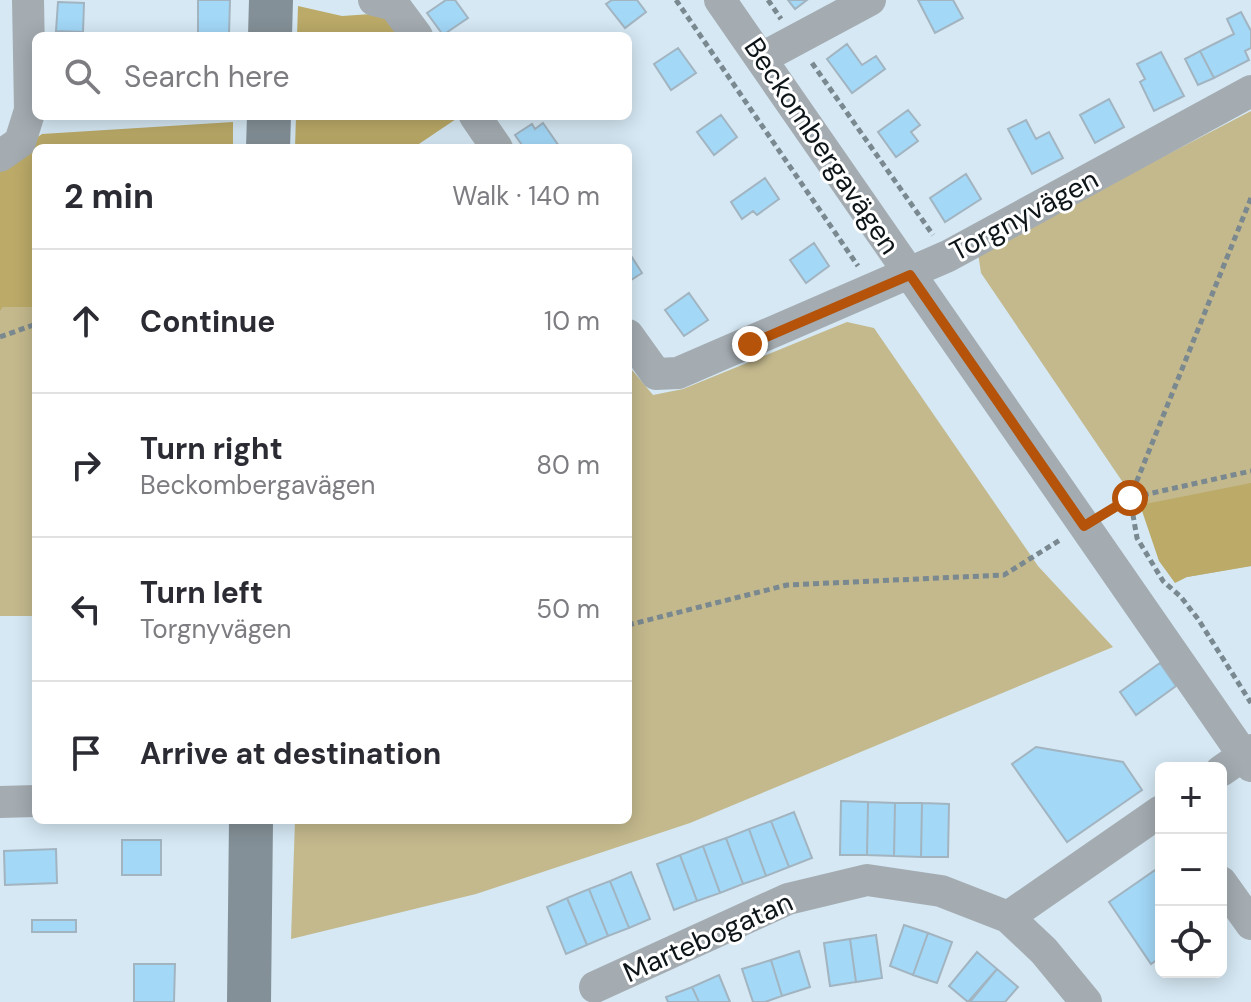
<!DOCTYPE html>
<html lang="en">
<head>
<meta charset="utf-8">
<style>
	:root { --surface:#fff; --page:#f7f7f7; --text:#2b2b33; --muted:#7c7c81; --line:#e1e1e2 }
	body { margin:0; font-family:"DM Sans",sans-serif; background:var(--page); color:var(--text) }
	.controls { position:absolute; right:24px; bottom:24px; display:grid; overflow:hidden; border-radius:12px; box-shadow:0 4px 20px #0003 }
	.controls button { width:72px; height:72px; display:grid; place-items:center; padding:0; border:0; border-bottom:2px solid var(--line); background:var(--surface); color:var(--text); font:40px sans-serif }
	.stop { position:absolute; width:24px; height:24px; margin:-18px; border:6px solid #b45309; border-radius:50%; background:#fff }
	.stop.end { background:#b45309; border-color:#fff; box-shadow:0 2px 8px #0008 }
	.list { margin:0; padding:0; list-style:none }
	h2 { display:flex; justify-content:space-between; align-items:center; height:104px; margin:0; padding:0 32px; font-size:34px }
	h2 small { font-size:26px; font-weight:400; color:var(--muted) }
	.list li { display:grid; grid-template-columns:52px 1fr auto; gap:24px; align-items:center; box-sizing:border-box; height:144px; padding:0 32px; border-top:2px solid var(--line) }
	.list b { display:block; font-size:30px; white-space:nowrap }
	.list p { margin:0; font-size:26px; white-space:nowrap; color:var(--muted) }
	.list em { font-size:26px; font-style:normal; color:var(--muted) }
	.icon { flex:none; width:44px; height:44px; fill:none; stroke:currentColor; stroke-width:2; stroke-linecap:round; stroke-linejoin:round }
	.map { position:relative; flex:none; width:1251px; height:1002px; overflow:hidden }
	.search { position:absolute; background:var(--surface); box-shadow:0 4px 20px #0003; left:32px; top:32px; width:600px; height:88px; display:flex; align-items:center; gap:20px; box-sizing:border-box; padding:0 28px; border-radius:12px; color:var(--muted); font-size:30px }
	.panel { position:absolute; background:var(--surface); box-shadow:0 4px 20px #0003; left:32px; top:144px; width:600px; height:680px; border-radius:12px }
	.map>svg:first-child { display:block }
	.green { fill:#c4b98d }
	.forest { fill:#bbaa68 }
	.building { fill:#a3d8f7; stroke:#a2b4c0; stroke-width:2 }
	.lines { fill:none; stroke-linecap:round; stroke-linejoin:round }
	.path { stroke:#7a8890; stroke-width:5; stroke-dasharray:6 4; stroke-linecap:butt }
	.street { stroke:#a4acb1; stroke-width:32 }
	.secondary { stroke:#849097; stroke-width:44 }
	.route { stroke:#b45309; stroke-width:10 }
	.labels { text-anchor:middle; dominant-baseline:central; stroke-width:6; stroke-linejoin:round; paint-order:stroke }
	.street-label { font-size:28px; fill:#0e1519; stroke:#fff }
</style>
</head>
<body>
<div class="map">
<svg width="1251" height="1002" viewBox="0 0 1251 1002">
	<rect width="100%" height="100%" fill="#d5e8f4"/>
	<path class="green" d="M1251,111V566L1187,577L981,273L978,253Z
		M3,307H36V616H0V312Z
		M847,322L874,328L1038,566L1113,647L690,823L476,894L291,939L295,820H628V373L632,370L653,395L683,389Z"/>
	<path class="forest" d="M298,6L342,16L386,13L402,36H297Z
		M296,116H458L459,117L413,148H295Z
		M233,122V148H36V307H3L0,312V164L42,134Z
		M1251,483V566L1187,577L1175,583L1159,561L1140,505Z"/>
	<path class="building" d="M198,0H230L229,34L198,33Z
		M446,0H455L468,18L443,35L427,13Z
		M612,0H637L646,12L625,28L606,4Z
		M788,0H807L795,9Z
		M918,0H953L963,18L935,33Z
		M58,2L84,3L83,32L56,31Z
		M1241,12L1251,31V48L1245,51L1249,60L1214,78L1200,51L1234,34L1227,19Z
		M847,44L862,65L876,56L885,69L852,93L827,59Z
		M678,48L696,73L671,90L654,64Z
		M1200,51L1214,78L1198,85L1185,59Z
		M1161,52L1184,96L1154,111L1140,82L1145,79L1137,64Z
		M1109,99L1124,127L1095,143L1080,115Z
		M908,110L920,125L911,132L918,141L896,157L878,132Z
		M721,115L737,137L714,155L697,132Z
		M1026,120L1036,139L1049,132L1063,158L1032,174L1008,129Z
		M543,123L559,146L524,148L515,135L532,124L535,129Z
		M966,174L981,199L945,222L930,198Z
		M765,178L779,199L757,215L753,211L742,219L731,202Z
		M814,243L829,266L806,283L790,260Z
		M628,251L642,273L628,282Z
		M689,293L708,320L684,336L665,310Z
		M1160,663L1176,686L1136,715L1120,692Z
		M1036,747L1123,762L1142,790L1067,842L1012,764Z
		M841,801L868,802L867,855H840Z
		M868,802L895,803L894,856L867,855Z
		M895,803H922L921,857L894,856Z
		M922,803L949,804L948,857H921Z
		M794,812L812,858L789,867L771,821Z
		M771,821L789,867L766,876L749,829Z
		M749,829L766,876L743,884L726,838Z
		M726,838L743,884L720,893L703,846Z
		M122,840H161V875H122Z
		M703,846L720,893L697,901L680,855Z
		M56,849L57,883L5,885L4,851Z
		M680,855L697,901L674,910L657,864Z
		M1161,866V957L1151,964L1109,902Z
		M631,872L650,919L629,928L610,881Z
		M610,881L629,928L608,936L589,889Z
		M589,889L608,936L587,945L567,898Z
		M567,898L587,945L566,954L547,907Z
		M32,920H76V932H32Z
		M904,925L928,933L913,975L890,966Z
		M928,933L952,942L937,983L913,975Z
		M876,935L882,978L856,982L850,939Z
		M850,939L856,982L830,986L824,943Z
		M799,951L810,987L782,996L771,960Z
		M977,952L997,969L968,1002L949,986Z
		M771,960L782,996L765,1002H753L742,969Z
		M134,964H175L174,1002H134Z
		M997,969L1018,987L1005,1002H970Z
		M719,975L730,1002H699L692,987Z
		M692,987L699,1002H668L666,997Z"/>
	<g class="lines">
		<path class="path" d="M676,0L858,266
			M768,0L781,19
			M812,63L933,235
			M1251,198L1130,498L1137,538L1163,581L1181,597L1198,619L1251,703
			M0,337L36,324
			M1107,512L1130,498L1251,471
			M628,625L787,585L1004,575L1060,540"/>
		<path class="street" d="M374,0L394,5L417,36
			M720,0L1251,766
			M762,58L870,0
			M475,116L497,148
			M0,156L20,142L30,110L28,0
			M628,335L656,374L678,373L948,256L1251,91
			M1221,771L1251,750
			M0,802L36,801
			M1221,882L1251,924
			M1008,917L1161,811
			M595,987L788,899L867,880L941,891L1008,917L1044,951L1086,1002"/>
		<path class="secondary" d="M270,36L271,0
			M268,148L269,116
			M249,1002L251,820"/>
	</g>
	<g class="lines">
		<path class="route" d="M750,344L910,275L1084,526L1130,498"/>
	</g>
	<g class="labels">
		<g class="street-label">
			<text transform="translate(822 146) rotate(56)">Beckombergavägen</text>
			<text transform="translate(1024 215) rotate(-28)">Torgnyvägen</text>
			<text transform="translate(708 937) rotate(-24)">Martebogatan</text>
		</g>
	</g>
</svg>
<div class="controls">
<button>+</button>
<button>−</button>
<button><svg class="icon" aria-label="locate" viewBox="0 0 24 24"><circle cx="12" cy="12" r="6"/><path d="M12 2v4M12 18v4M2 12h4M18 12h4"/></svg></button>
</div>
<div class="stop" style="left:1130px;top:498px"></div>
<div class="stop end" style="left:750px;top:344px"></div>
<div class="search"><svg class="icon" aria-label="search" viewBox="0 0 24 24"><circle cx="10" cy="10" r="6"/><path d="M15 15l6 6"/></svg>Search here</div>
<section class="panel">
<h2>2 min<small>Walk · 140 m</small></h2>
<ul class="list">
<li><svg class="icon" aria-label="ahead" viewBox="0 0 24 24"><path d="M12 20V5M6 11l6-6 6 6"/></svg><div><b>Continue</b></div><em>10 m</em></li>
<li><svg class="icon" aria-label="right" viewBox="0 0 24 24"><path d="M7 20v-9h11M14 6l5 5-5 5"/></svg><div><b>Turn right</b><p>Beckombergavägen</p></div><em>80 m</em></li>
<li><svg class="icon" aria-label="left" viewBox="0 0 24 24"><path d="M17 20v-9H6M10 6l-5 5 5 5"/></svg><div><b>Turn left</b><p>Torgnyvägen</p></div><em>50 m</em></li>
<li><svg class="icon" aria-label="arrive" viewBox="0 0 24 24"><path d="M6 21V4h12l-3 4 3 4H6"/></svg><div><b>Arrive at destination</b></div></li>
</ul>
</section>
</div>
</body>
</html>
